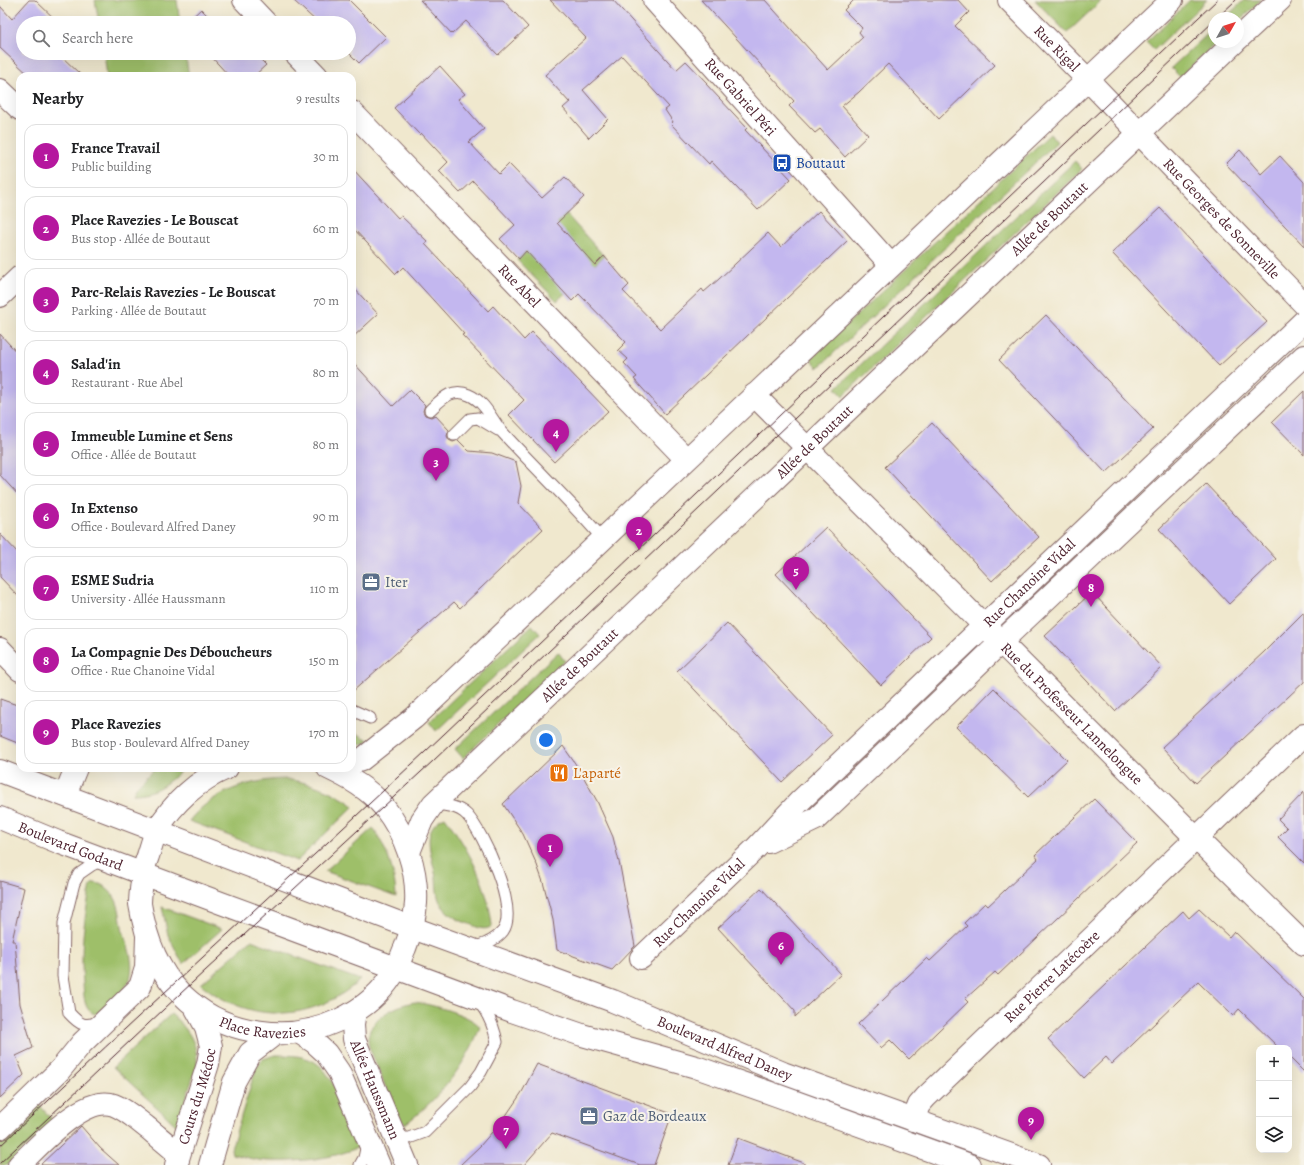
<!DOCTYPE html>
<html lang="en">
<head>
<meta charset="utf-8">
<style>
	:root { --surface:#fff; --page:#f2f2f2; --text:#202124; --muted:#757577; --line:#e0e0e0; --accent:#b5179e }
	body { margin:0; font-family:Alegreya,serif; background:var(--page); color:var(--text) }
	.controls { position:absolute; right:12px; bottom:12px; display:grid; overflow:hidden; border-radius:8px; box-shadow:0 4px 16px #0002 }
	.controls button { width:36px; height:36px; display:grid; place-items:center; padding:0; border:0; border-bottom:1px solid var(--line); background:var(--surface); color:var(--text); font:20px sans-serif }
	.compass { position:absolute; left:1208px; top:12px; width:36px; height:36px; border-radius:50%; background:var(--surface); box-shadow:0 4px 16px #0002; rotate:51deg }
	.you { position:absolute; left:546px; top:740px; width:14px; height:14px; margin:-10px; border:3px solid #fff; border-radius:50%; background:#1a73e8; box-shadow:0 0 0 6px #1a73e833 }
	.badge { display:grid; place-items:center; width:26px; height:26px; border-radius:50%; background:var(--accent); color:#fff; font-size:13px; font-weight:700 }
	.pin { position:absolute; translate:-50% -33px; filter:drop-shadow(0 1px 2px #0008) }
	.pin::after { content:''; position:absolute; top:21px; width:14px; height:12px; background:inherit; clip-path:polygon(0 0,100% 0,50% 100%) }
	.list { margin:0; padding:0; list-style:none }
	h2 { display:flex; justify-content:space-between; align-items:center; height:52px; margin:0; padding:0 16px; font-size:17px }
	h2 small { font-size:13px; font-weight:400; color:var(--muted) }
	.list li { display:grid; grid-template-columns:26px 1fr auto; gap:12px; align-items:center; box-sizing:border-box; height:64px; margin:0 8px 8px; padding:0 8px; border:1px solid var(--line); border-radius:12px }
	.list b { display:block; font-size:15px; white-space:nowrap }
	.list p { margin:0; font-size:13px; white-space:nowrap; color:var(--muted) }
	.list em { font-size:13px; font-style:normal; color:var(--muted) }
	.icon { flex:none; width:22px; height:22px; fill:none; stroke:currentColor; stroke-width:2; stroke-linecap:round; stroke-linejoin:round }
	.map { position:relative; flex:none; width:1304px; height:1165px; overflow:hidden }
	.search { position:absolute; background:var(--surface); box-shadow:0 4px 16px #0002; left:16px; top:16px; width:340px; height:44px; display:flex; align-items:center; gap:10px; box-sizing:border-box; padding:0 14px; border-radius:22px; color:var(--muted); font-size:15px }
	.panel { position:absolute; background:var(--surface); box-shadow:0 4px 16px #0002; left:16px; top:72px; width:340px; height:700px; border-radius:12px }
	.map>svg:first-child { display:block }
	.green { fill:#9ebf69; stroke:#746f4a }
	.building { fill:#c3b7ef }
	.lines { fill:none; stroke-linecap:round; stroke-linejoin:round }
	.service-casing { stroke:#846564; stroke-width:13 }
	.minor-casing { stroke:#846564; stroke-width:24 }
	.tertiary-casing { stroke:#846564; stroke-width:24 }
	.secondary-casing { stroke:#846564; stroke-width:24 }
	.primary-casing { stroke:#846564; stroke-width:24 }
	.service { stroke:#fff; stroke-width:11 }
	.minor { stroke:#fff; stroke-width:22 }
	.tertiary { stroke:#fff; stroke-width:22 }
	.secondary { stroke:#fff; stroke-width:22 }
	.primary { stroke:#fff; stroke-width:22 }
	.tram { stroke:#4a1f2b; stroke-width:1 }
	.labels { text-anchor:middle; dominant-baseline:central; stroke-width:4; stroke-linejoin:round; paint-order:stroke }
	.street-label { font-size:15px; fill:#4a1f2b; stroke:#f7f3e8 }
	.transit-label { font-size:15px; fill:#164399; stroke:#f7f3e8; text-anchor:start }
	.service-label { font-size:15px; fill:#4e5e75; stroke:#f7f3e8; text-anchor:start }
	.food-label { font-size:15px; fill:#c56008; stroke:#f7f3e8; text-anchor:start }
</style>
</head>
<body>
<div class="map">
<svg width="1304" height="1165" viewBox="0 0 1304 1165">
	<rect width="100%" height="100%" fill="#f7f3e8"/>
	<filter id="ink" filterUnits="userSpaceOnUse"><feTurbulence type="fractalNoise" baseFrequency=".025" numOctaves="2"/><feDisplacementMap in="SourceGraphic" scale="8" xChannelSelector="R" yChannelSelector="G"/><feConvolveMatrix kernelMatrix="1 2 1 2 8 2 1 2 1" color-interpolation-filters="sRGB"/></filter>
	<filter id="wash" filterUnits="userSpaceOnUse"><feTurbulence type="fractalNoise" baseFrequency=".012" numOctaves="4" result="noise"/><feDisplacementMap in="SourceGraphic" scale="16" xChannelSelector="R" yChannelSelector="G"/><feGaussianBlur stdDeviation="0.9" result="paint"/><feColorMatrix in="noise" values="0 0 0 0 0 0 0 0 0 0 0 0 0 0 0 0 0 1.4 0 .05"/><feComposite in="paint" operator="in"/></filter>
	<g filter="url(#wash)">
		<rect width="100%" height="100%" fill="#f0e8ce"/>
		<path class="green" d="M95,0H177L180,23H99Z
			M1035,0H1102L1067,33Z
			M1190,0H1207L1154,50L1146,42Z
			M1244,0H1261L1238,22V18H1225Z
			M1214,28V42H1217L1180,77L1171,68Z
			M104,53H185L189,76H107Z
			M1050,134L1057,142L818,368L810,359Z
			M1075,161L1082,169L843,396L836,388Z
			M566,214L604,256L557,301L517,260Z
			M532,625L540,634L436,731L429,722Z
			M558,652L565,661L463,758L455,749Z
			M352,731L367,739L368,741L366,743L352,746Z
			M155,768H184C167,783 157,794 133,794L136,787Z
			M284,779C310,782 332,790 354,806L297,861L189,821C212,792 248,780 284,779Z
			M445,817C469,850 488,884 492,926C485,931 479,928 472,925C460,921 451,917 443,907C436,898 437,889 436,878C433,857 418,828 445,817Z
			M373,828C387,849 395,871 396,897L325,871Z
			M93,883C99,883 103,885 107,889C121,900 119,915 123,931C128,946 135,963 130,979C124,994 108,1004 96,1014C83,1012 84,994 83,983C80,949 84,919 91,885Z
			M162,907L222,929L183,964L168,935Z
			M251,940L360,980C314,1022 250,1025 201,984Z
			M415,1002C429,1004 472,1015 480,1027C467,1064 437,1101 405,1124L398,1117L369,1047C362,1022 394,1005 415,1002Z
			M171,1014C187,1028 198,1042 197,1065L177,1126L113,1067Z
			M275,1055C290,1055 307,1055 319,1065C335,1078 348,1118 356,1138L359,1147C333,1159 299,1162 271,1161C258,1161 245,1157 232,1154L231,1149L256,1068L263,1059Z
			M38,1103L53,1121L7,1165H0V1139Z"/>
		<g id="blocks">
			<path class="building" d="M29,0H35L59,23H23V53H58L82,76H30L0,48V6L12,19Z
				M293,0H349L386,37L359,63L349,53V23H318Z
				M420,0H503L528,27L498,55L466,21L452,34Z
				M550,0H613L676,70L686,61L707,83L706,84L747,128L745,130L791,179L758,210L711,161L709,164L671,124L673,122L665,110L669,107L622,56L583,90L608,119L589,138L563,108L571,101L569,102L545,75L586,38Z
				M701,0H765L828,70L863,37L859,32L862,28L844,10L854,0H958L969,12L955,26L995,65L939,119L888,64L859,92L842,106L868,135L845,157L820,129L815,133L789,106L794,101Z
				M201,9L215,23H186Z
				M208,53H254L266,65L254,76H229Z
				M440,66L465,94L458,99L484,129L469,142L499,174L509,164L542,198L565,177L584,197L557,223L595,265L604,256L629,285L623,291L660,329L702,289L704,292L719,279L768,233L781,247L819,211L847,241L665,414L634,379L637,377L624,363L628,359L618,350L626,342L579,294L572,301L526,251L519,259L500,239L515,225L473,181L460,193L439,171L448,162L421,133L420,135L394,108Z
				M1240,150L1261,174L1280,156L1304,182V246L1226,164Z
				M352,168L398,218L401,216L428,242L425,244L488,311L493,306L524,340L532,332L608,411L554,462L509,415L524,400L462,335L464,334L403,267L396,274L352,227Z
				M1160,208L1267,322L1219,366L1112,253Z
				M352,286L378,314L352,338Z
				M1046,315L1153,429L1106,473L999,360Z
				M0,334L20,356V497L0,475Z
				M352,361L393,406L410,390L425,405L423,411L425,415L431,417L435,415L449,430L447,436L449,440L453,442L458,440L469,451L492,453L516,462L521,486L518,503L543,529L460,608L454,602L352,692Z
				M1304,391V455L1272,422Z
				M932,423L1039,537L992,581L885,467Z
				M1206,484L1276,559L1229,604L1159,529Z
				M826,527L931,637L881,685L776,574Z
				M0,534L20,555V598L0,577Z
				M1092,592L1162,667L1115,711L1045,636Z
				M1304,612V682L1196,783L1162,747L1264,652Z
				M727,623L832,735L782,782L677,671Z
				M994,688L1067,760L1028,797L956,727Z
				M0,699L20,706V744L0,736Z
				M563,746L579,769L597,801L613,837L620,866L635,946L612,970L557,950L553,920L543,882L537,865L523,834L503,804Z
				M1304,792V863L1278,837L1287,828L1278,819Z
				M1094,799L1137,843L998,975L995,972L965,999L968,1002L909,1059L890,1040L881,1048L858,1024L927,958L930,961L967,926L964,923L985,903L988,906L1038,859L1035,855Z
				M0,881L24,888L12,941H15L20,1004L33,1048L16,1056L24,1075L0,1098Z
				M761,888L841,974L795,1017V1011L718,928Z
				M1199,909L1229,937L1234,931L1304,999V1072L1289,1057V1048H1279L1239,1009L1233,1016L1198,982L1112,1064L1106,1057L1084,1078L1048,1039L1183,911L1189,918Z
				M537,1064L672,1114L654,1165H640L552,1133L524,1165H460L480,1146L505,1117L522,1092Z
				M81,1126L100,1148L119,1165H40Z
				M738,1138L804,1163V1165H728Z"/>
		</g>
	</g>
	<g filter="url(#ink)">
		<use href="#blocks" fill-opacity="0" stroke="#846564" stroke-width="1"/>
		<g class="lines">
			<g class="service-casing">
				<path id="service" d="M430,410C442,399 452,387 469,395C486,402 492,421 503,433C536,469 571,502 602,538
					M454,435L470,419L478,418L498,430
					M352,710L370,718
					M433,804C445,805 458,806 467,815C484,834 519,909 503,931C495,941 484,944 474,948
					M100,1022C84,1027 80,1025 69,1013L63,976L64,923L74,883L79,874L92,865L104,859
					M396,1132L406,1139L425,1132L470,1087L481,1072L497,1042C494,1027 489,1015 480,1003
					M360,1165L364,1158L367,1144"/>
			</g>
			<g class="minor-casing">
				<g id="minor">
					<path d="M244,0L266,23"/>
					<path id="s1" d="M654,0L891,265"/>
					<path id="s2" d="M1009,0L1088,80L1304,304"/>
					<path d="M295,53L317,76"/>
					<path d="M0,90L20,109"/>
					<path id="s3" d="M352,112L686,459"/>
					<path d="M0,296L20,277"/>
					<path id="s4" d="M754,395L1196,838L1304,944"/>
					<path d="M0,649L20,670"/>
					<path d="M65,795L76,768"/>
					<path d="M768,842L816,819L918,722L1001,642L1304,356"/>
					<path id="s5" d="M641,958L756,848L799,802L1304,321"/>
					<path id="s6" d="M913,1120L919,1105L926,1097L1304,735"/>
					<path d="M0,1128L60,1070L82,1043L140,987L146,968L147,937"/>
					<path d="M19,1165C38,1147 84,1094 114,1105C127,1110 137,1120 149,1129C157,1136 166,1143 175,1151L178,1160"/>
				</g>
			</g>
			<g class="tertiary-casing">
				<g id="tertiary">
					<path id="s7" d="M355,1012L353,1024L354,1039L407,1165"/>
					<path d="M300,1033L314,1042L326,1053L339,1072L379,1165"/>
				</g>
			</g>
			<g class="secondary-casing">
				<g id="secondary">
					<path d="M1238,39L1280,0"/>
					<path d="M352,763L361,760L414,718L1172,0"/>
					<path id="s8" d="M227,768C198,780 173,803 157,830C153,838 151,847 148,856C145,864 142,872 142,881C141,889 140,897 140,904C141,909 142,915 143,919C150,951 164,980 189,1001C210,1019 235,1029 262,1032C313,1039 370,1015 396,969C400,962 402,954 405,948C411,933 415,919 416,903C418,869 405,834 384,807C369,789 349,778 328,768"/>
					<path id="s9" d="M409,852L422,820L433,804L1235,42"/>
					<path id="s10" d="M176,1165L208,1064L211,1046L206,1027L194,1005"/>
					<path d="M210,1165L234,1082L250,1053L275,1034"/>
				</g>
			</g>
			<g class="primary-casing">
				<g id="primary">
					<path id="s11" d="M0,771L413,928L613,1001L783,1073L1039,1165"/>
					<path id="s12" d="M0,818L58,842L221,903L512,1011L582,1035L696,1067L776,1095L970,1165"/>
				</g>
			</g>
			<use href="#service" class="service"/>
			<use href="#minor" class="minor"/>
			<use href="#tertiary" class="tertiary"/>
			<use href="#secondary" class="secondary"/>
			<use href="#primary" class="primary"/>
			<path class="tram" d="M1217,18L1236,0
				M0,1146C140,1013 284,884 425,752C690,502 952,250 1217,0
				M0,1163L180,994L433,761L1214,21"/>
		</g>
	</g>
	<defs>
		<g id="bus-square" transform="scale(1)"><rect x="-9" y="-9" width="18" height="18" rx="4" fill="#1a4fb4" stroke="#f7f3e8"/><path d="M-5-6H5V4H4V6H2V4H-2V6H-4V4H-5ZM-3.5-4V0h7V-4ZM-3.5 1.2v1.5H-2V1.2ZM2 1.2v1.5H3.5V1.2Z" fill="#fff"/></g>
		<g id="office-square" transform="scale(1)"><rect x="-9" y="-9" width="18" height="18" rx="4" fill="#5c6f8a" stroke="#f7f3e8"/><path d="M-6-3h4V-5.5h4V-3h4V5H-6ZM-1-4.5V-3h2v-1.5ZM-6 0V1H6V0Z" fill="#fff"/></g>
		<g id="restaurant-square" transform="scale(1)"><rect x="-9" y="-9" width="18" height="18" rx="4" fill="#e8710a" stroke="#f7f3e8"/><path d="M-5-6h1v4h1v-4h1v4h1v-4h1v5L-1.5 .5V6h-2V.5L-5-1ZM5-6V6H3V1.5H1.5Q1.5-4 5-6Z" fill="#fff"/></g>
	</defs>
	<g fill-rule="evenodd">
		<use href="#bus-square" x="782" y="163"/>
		<use href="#office-square" x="371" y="582"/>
		<use href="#restaurant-square" x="559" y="773"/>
		<use href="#office-square" x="589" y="1116"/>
	</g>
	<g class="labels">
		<g class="street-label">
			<text stroke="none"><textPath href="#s2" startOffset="68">Rue Rigal</textPath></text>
			<text stroke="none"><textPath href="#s1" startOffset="130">Rue Gabriel Péri</textPath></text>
			<text stroke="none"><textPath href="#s9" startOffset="904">Allée de Boutaut</textPath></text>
			<text stroke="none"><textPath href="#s2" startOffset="305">Rue Georges de Sonneville</textPath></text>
			<text stroke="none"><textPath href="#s3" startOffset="241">Rue Abel</textPath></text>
			<text stroke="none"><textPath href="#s9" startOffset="580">Allée de Boutaut</textPath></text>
			<text stroke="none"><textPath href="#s5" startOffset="540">Rue Chanoine Vidal</textPath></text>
			<text stroke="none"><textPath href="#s9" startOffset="256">Allée de Boutaut</textPath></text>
			<text stroke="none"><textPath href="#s4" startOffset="450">Rue du Professeur Lannelongue</textPath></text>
			<text stroke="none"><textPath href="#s12" startOffset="76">Boulevard Godard</textPath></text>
			<text stroke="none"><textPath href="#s5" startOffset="80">Rue Chanoine Vidal</textPath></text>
			<text stroke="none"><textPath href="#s6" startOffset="201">Rue Pierre Latécoère</textPath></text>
			<text stroke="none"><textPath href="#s8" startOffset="363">Place Ravezies</textPath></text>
			<text stroke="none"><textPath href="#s11" startOffset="776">Boulevard Alfred Daney</textPath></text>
			<text stroke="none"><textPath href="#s7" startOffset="82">Allée Haussmann</textPath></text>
			<text stroke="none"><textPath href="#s10" startOffset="72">Cours du Médoc</textPath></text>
		</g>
		<g class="transit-label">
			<text x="796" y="163">Boutaut</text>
		</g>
		<g class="service-label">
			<text x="385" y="582">Iter</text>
			<text x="603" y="1116">Gaz de Bordeaux</text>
		</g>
		<g class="food-label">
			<text x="573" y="773">L'aparté</text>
		</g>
	</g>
</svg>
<div class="controls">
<button>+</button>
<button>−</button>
<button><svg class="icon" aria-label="layers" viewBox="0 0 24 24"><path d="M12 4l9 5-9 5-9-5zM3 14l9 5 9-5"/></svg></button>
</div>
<svg class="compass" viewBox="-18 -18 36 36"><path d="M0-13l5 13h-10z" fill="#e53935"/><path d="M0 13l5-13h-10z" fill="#757577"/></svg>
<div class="you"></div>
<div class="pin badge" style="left:550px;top:867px">1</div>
<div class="pin badge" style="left:639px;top:550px">2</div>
<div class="pin badge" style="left:436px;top:481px">3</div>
<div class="pin badge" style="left:556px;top:452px">4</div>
<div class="pin badge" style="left:796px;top:590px">5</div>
<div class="pin badge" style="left:781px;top:965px">6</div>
<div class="pin badge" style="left:506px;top:1149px">7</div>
<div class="pin badge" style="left:1091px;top:607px">8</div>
<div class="pin badge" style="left:1031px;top:1140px">9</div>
<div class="search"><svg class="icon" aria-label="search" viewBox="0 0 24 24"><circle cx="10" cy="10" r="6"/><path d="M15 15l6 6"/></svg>Search here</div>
<section class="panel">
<h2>Nearby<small>9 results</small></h2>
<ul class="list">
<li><span class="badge">1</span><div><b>France Travail</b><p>Public building</p></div><em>30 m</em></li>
<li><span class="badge">2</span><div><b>Place Ravezies - Le Bouscat</b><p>Bus stop · Allée de Boutaut</p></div><em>60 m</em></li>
<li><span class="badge">3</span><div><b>Parc-Relais Ravezies - Le Bouscat</b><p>Parking · Allée de Boutaut</p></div><em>70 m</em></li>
<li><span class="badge">4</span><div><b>Salad'in</b><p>Restaurant · Rue Abel</p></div><em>80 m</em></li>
<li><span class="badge">5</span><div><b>Immeuble Lumine et Sens</b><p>Office · Allée de Boutaut</p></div><em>80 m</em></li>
<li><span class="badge">6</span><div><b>In Extenso</b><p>Office · Boulevard Alfred Daney</p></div><em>90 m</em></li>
<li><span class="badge">7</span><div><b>ESME Sudria</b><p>University · Allée Haussmann</p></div><em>110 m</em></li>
<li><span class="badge">8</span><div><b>La Compagnie Des Déboucheurs</b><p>Office · Rue Chanoine Vidal</p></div><em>150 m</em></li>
<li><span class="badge">9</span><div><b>Place Ravezies</b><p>Bus stop · Boulevard Alfred Daney</p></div><em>170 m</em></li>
</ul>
</section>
</div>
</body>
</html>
